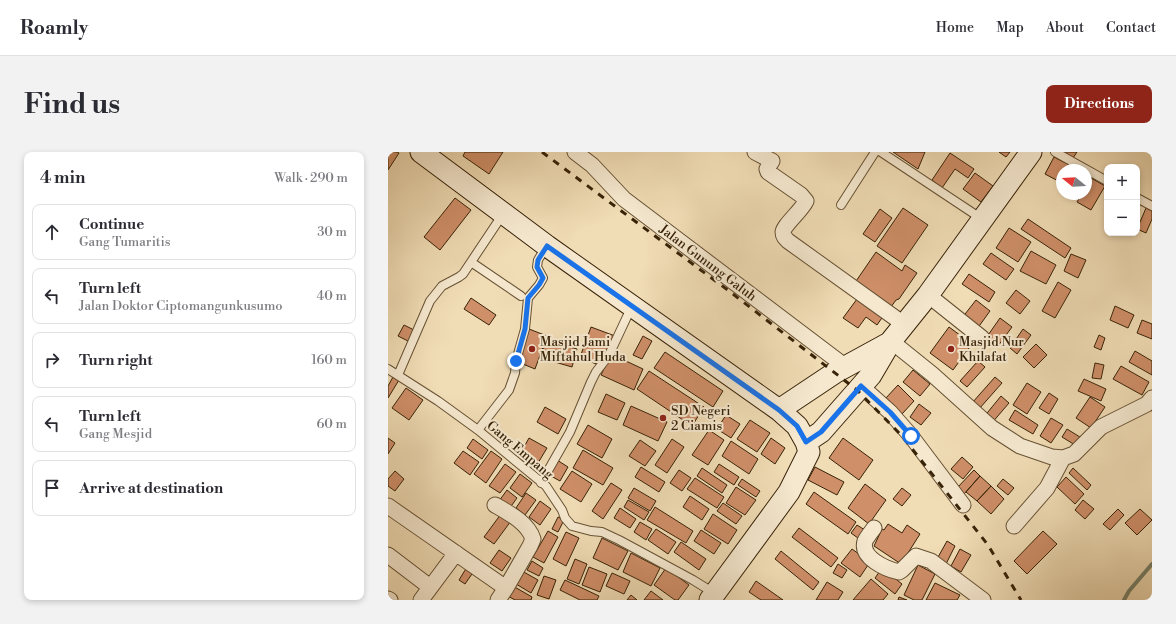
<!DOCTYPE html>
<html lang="en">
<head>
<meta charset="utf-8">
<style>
	:root { --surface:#fff; --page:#f2f2f3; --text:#2b2b33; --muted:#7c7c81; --line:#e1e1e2; --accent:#8f2418 }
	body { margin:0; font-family:"Libre Bodoni",serif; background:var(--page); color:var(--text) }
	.controls { position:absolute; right:12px; top:12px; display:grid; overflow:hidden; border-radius:8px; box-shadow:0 2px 6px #0003 }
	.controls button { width:36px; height:36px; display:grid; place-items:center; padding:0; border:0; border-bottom:1px solid var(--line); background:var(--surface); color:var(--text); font:20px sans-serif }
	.compass { position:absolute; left:668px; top:12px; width:36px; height:36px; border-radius:50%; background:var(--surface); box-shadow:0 2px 6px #0003; rotate:288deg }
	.stop { position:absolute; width:12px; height:12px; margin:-9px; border:3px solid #1a73e8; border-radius:50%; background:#fff }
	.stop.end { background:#1a73e8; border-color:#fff; box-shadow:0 1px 4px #0008 }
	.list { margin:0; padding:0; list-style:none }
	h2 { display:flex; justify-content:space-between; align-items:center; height:52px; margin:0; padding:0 16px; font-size:17px }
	h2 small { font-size:13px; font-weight:400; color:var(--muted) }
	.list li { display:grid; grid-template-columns:26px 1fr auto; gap:12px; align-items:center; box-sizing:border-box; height:56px; margin:0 8px 8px; padding:0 8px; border:1px solid var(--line); border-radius:8px }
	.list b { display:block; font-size:15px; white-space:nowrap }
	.list p { margin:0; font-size:13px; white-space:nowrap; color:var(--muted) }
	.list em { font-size:13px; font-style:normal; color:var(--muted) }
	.icon { flex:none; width:22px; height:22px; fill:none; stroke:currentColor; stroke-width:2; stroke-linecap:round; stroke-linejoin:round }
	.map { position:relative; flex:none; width:764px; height:448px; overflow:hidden; border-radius:8px }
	header { display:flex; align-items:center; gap:24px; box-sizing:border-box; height:56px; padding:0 20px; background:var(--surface); border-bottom:1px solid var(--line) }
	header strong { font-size:19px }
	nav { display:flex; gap:22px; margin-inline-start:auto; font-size:14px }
	.intro { display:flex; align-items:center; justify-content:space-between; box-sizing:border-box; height:96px; padding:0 24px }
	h1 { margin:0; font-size:28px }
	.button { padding:10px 18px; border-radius:8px; background:var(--accent); color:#fff; font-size:14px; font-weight:700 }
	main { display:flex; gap:24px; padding:0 24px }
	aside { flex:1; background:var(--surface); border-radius:8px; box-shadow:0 2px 6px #0003 }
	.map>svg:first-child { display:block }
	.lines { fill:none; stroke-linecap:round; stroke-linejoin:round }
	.stream { stroke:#737f68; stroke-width:4 }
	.building { fill:#cf8f69; stroke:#382308 }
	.lane-casing { stroke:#665133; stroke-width:10 }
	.street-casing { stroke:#665133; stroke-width:17 }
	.secondary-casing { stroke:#382308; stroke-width:23 }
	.lane { stroke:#f5e8cf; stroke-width:8 }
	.street { stroke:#f5e8cf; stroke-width:15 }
	.secondary { stroke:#f5e8cf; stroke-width:21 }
	.rail { stroke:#382308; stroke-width:3; stroke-dasharray:7 7; stroke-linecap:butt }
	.route { stroke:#1a73e8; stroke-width:5 }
	.poi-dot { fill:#8f2418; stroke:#f5e8cf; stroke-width:1.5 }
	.labels { text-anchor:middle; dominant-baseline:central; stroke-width:4; stroke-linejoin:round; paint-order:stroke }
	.street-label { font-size:13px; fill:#382308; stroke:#f5e8cf }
	.poi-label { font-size:13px; fill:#382308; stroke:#f5e8cf; text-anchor:start }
</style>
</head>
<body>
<header>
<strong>Roamly</strong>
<nav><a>Home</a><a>Map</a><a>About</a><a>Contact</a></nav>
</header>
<div class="intro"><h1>Find us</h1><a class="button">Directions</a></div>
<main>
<aside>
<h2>4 min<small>Walk · 290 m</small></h2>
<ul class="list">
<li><svg class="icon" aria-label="ahead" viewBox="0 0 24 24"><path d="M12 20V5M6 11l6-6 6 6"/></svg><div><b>Continue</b><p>Gang Tumaritis</p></div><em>30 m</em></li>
<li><svg class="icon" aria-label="left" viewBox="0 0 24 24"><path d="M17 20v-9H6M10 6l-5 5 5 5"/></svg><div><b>Turn left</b><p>Jalan Doktor Ciptomangunkusumo</p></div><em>40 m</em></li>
<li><svg class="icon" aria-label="right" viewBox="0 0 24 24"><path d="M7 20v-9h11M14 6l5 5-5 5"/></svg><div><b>Turn right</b></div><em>160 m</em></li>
<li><svg class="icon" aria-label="left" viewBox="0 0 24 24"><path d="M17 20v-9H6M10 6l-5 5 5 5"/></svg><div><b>Turn left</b><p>Gang Mesjid</p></div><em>60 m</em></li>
<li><svg class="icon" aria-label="arrive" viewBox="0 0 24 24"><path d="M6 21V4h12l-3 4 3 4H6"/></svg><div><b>Arrive at destination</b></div></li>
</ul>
</aside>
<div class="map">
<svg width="764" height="448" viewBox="0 0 764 448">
	<rect width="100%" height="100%" fill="#f0dcb5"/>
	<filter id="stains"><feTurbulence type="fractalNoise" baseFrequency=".005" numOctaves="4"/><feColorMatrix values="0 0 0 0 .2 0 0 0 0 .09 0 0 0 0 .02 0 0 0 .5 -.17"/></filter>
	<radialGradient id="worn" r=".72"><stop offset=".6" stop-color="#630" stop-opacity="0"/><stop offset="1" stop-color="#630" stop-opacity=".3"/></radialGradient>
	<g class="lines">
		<path class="stream" d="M736,448L741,439L764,412"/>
	</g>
	<path class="building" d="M0,0H9L11,1L0,18Z
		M77,0H115L101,22L75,4Z
		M505,0H537L530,17Z
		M611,0H622L618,5Z
		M674,0H689L685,6Z
		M562,1L586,17L580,26L567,17L554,36L544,28Z
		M666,5L691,18H674V31L657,22Z
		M587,21L605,34L593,50L575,37Z
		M703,26L717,34L703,58L689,50L694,42H698V35Z
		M67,46L83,58L52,98L36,85Z
		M515,56L540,73L514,111L489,94Z
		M758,56L764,59V67L758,81L749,77Z
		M492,57L504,66L487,90L475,82Z
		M640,67L683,96L677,106L633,77Z
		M621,76L643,90L630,110L608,96Z
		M643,99L668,113L658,132L632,119Z
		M488,100L514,119L517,113L529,121L511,147L508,148L500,159L464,135Z
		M603,101L626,117L618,128L595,112Z
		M683,102L698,108L690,126L676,119Z
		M581,122L607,140L601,150L574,132Z
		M670,130L683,138L667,166L654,159Z
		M628,138L642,149L632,162L618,151Z
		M472,143L498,160L489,173L478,165L470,176L455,166Z
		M83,146L108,163L101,173L76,157Z
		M588,148L602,159L589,177L574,166Z
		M727,154L746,163L740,176L722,168Z
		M612,166L624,175L610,194L598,186Z
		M754,168L764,172V187L749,181Z
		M16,173L28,179L22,190L10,184Z
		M203,175L227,184L220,203L213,200L208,212L192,205Z
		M561,175L584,192L565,218L542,201Z
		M141,177L159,184L147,217L130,210Z
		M635,177L643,183L629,202L622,196Z
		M711,183L717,186L713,198L706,195Z
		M255,184L264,189L254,207L245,203Z
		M158,188L189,197L184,215L153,206Z
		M648,192L659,203L646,216L635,205Z
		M747,199L764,209V223L741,210Z
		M277,200L335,239L325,255L266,216Z
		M223,202L255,217L246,238L213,223Z
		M590,209L597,215L579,235L572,229Z
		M707,211L716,213L713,227L704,226Z
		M733,214L761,230L754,243L725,227Z
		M525,218L542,232L532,244L515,230Z
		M261,219L316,255L304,274L249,237Z
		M5,225L11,228L0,246V234Z
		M607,225L614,231L591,257L584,251Z
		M696,227L718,237L713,249L690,239Z
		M639,231L653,240L639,262L625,253Z
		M510,233L526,249L514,262L497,247Z
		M18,236L35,248L21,268L4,256Z
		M661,241L670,247L661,262L651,256Z
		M218,242L237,251L229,268L210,260Z
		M613,244L621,251L603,272L595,266Z
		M702,245L717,255L703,276L688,266Z
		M531,252L543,261L533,273L522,265Z
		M243,254L279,270L270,289L235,273Z
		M157,255L178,267L170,282L149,270Z
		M627,258L650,273L645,282L621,268Z
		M338,263L352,272L343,286L329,277Z
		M663,266L675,273L663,291L652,284Z
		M362,268L382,281L369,300L349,287Z
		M200,273L224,287L214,306L189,292Z
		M679,277L692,285L687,293L674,285Z
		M321,278L336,288L320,313L304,303Z
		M0,286L7,291L0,302Z
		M141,286L159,296L147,316L130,306Z
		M383,286L397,296L387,312L373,302Z
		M455,286L485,308L471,328L441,306Z
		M85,287L100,298L94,307L79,296Z
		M284,287L296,295L279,321L267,313Z
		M252,288L268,299L257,314L241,304Z
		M343,289L370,307L361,322L334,304Z
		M195,298L225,316L215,333L185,316Z
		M75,299L91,310L82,323L66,311Z
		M103,299L114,307L98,331L86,322Z
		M574,305L585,315L575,327L563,317Z
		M169,308L180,315L172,329L161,323Z
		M117,312L128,320L112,341L101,334Z
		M331,312L351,325L346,333L326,320Z
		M253,315L277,330L271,340L247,325Z
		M427,315L456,330L449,343L420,328Z
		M314,316L339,333L334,341L309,324Z
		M685,316L703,333L699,338L681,321Z
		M291,318L303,326L294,339L282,331Z
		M586,318L592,324L576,342L569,336Z
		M7,319L16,327L7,339L0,334V327Z
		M184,319L204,332L193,350L172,337Z
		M132,322L144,331L134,345L122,336Z
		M592,324L603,334L589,349L578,340Z
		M678,325L696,342L687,352L669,335Z
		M307,326L336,345L329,356L299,337Z
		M354,327L372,339L368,345L350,333Z
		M615,327L626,336L620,343L609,334Z
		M223,331L234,338L215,367L204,359Z
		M477,332L498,348L481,372L460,356Z
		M603,334L616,347L603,362L589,349Z
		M348,335L368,348L357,363L338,351Z
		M246,336L268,349L262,359L240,346Z
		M514,336L523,343L514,354L505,347Z
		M119,338L129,346L121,357L111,349Z
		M426,340L468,370L460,382L418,352Z
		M138,341L148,348L137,363L128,356Z
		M302,344L321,357L314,368L295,355Z
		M240,348L261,360L256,368L236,355Z
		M695,348L706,357L697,367L687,358Z
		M152,349L163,357L152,373L141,365Z
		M335,351L354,364L348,372L329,359Z
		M267,355L305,379L298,391L259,368Z
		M232,356L248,367L242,376L226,366Z
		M730,357L736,363L722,378L715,372Z
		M752,357L764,368L749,383L737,371Z
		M113,362L123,369L106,392L96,385Z
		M325,362L349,378L340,392L316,377Z
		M170,365L176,368L170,380L164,377Z
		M252,370L264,377L258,388L246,380Z
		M500,372L514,381L519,373L532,382L513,412L486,394L494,377L496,378Z
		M469,373L480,380L474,389L463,381Z
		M411,376L450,406L443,415L404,385Z
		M268,377L288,390L280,402L260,388Z
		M313,378L333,391L326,402L306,389Z
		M160,379L170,385L156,411L145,405Z
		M655,379L669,392L639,422L626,409Z
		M178,380L191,386L178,414L165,407Z
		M214,386L240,399L230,418L205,406Z
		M559,389L567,394L558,412L549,407Z
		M293,390L318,407L311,418L286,400Z
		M464,397L482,410L472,425L453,411Z
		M572,397L583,403L573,420L563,414Z
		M111,398L123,406L114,419L102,411Z
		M393,399L431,430L425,438L387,407Z
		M243,401L272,416L263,434L235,420Z
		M187,407L199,412L191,432L179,427Z
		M144,409L155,416L151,424L139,418Z
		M450,412L459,418L454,426L445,421Z
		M530,413L547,422L534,448H526L516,443Z
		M79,415L86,419L77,432L71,428Z
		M201,415L219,422L212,440L194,433Z
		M278,416L301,433L290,448H287L266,433Z
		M494,416L514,432L507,442L487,426Z
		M134,419L150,428L143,441L128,432Z
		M224,421L242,429L236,442L218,434Z
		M156,424L168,428L161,447L149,443Z
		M483,427L500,442L495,448H465Z
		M177,428L211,444L209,448H192L172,438Z
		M368,429L395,448H373L361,440Z
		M439,430L455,440L450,448H428Z
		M547,431L572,443L569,448H538Z
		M125,434L144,445L143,448H127L120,444Z
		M263,439L275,448H256Z
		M243,443L249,448H239Z
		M511,445L519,448H510Z"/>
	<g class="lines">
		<g class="lane-casing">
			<path id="lane" d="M493,0L594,67
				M667,0L719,29
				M749,46L764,54
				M453,53L487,0
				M83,110L133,144
				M0,217L50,249L90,278L158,334L174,358L177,366L184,374L203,379L214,380L231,388L305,428L326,441
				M10,223L42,149L54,134L71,125L75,122L115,62
				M90,278L121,238L127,221L128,209L137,177L140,146L151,133L155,126L149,115L150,108L158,95
				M153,331L182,280L203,230L208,220L221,203L244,154"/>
		</g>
		<g class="street-casing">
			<path id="street" d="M187,0L204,13L236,47L458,215
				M367,0L384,9L379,17L380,20L413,43L418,49C414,58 396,73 395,80C395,84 397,86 400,89L517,173
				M540,143L594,186
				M503,189L544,222L604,276L632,294L664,305L675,306L686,302L713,275L759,252L764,246
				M473,234L502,260L523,284L575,353
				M107,353C121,361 140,371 145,387L142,394L118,436
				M0,354L118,436L110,448
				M626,374L659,336L675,306
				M486,376C483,380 479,385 477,389C472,406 498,417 511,420L514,418L528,404L543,409L595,448
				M0,403L42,435
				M0,447L2,448
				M33,448L68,401"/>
		</g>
		<g class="secondary-casing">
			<path id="secondary" d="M33,0L159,94L391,258L409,274L418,290L421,300L401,340L322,448
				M391,258L448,220L501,191
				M418,290L433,280L483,223L503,189L540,143L643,0"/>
		</g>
		<use href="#lane" class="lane"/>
		<use href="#street" class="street"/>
		<use href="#secondary" class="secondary"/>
		<path class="rail" d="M154,0L341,139L469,238L514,284L600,393L633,448"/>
	</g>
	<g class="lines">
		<path class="route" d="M128,209L137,177L140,146L151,133L155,126L149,115L150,108L159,94L391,258L409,274L418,290L433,280L473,234L502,260L523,284"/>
	</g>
	<g class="poi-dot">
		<circle cx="144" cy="197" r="4"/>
		<circle cx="563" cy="197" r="4"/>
		<circle cx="275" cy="266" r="4"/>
	</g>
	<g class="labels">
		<g class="street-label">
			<text transform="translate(320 111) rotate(37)">Jalan Gunung Galuh</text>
			<text transform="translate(132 298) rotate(40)">Gang Empang</text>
		</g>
		<g class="poi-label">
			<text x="152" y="190">Masjid Jami<tspan x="152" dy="15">Miftahul Huda</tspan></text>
			<text x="571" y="190">Masjid Nur<tspan x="571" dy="15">Khilafat</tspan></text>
			<text x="283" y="259">SD Negeri<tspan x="283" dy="15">2 Ciamis</tspan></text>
		</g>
	</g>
	<rect width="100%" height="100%" filter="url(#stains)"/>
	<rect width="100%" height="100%" fill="url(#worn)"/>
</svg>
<div class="controls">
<button>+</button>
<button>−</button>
</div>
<svg class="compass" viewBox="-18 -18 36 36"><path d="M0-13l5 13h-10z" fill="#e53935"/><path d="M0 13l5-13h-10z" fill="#7c7c81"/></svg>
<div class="stop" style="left:523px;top:284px"></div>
<div class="stop end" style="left:128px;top:209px"></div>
</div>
</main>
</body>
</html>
